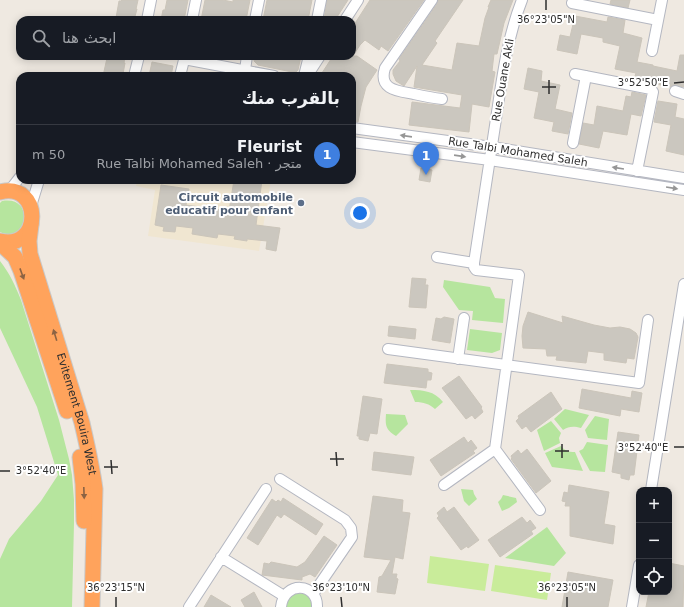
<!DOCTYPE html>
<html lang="ar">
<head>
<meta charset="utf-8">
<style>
	:root { --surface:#171b24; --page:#20242c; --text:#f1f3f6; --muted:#9ea1a6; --line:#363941; --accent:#7c3aed }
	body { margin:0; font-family:"DejaVu Sans","Noto Sans Arabic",sans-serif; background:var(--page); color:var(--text); direction:rtl }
	.controls { position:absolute; right:12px; bottom:12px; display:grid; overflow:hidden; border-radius:8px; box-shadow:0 2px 10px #0003 }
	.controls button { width:36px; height:36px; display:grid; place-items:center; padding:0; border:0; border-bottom:1px solid var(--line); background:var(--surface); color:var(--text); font:20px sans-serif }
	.you { position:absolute; left:360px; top:213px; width:14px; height:14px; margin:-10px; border:3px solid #fff; border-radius:50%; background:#1a73e8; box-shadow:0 0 0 6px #1a73e833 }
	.badge { display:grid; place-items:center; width:26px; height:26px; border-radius:50%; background:var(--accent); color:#fff; font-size:13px; font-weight:700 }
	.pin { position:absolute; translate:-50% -33px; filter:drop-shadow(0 1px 2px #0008) }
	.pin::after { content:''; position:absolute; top:21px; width:14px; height:12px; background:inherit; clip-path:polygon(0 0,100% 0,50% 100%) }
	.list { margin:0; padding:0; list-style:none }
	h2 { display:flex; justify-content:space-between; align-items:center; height:52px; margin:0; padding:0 16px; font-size:17px }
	h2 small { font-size:13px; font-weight:400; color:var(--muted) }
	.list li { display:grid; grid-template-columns:26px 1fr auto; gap:12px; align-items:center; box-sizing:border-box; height:60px; padding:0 16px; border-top:1px solid var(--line) }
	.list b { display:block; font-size:15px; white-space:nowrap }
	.list p { margin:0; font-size:13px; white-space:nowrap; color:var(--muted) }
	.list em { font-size:13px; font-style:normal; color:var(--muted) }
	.icon { flex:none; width:22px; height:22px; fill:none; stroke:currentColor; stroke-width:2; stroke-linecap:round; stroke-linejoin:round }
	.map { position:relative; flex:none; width:684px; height:607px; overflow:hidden; direction:ltr }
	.search { position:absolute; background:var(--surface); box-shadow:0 2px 10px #0003; left:16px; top:16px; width:340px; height:44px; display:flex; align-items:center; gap:10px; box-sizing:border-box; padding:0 14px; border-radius:12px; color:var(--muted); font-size:15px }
	.panel { position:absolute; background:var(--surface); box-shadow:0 2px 10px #0003; left:16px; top:72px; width:340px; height:112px; border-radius:12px; direction:rtl }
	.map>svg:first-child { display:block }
	.education { fill:#f0e6d1 }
	.green { fill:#b6e59e }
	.pitch { fill:#c9ec9a }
	.building { fill:#cbc7bf; stroke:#cbc5ba }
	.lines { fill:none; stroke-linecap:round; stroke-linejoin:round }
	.minor-casing { stroke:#b4b7c1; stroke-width:12 }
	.highway-casing { stroke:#c9c9c9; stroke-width:17 }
	.minor { stroke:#fff; stroke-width:10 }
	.highway { stroke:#ffa35c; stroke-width:15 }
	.oneway { fill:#969696 }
	.oneway2 { fill:#8c6343 }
	.ticks { fill:none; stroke:#2e2e2e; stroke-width:1.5 }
	.service-dot { fill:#5c6f8a; stroke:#fff; stroke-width:1.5 }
	.labels { text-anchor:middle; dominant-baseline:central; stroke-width:4; stroke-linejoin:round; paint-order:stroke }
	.street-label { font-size:11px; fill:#2e2e2e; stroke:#fff }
	.service-label { font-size:11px; font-weight:bold; fill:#4e5e75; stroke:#fff; text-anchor:end }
	.ticks-label { font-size:10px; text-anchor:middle; fill:#2e2e2e; stroke:#fff; stroke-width:4; stroke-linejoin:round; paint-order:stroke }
</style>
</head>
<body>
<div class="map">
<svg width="684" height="607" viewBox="0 0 684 607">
	<rect width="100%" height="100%" fill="#efe9e1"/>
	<path class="education" d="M137,180H271L259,251L148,236L155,190L136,186Z"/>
	<path class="green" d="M2,201C36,195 27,245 0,232V203Z
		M0,261C10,274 15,285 21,300L59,420L69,459L72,475L74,500V523L72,607H0V559L9,539L41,501L58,475L37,407L0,328Z
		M444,280L490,287L495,298L505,299L503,323L472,320L473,311L459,310L443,287Z
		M470,329L502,333L500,350L492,353L467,350Z
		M410,390C424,390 434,391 443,402L435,409C429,404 424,402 415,402Z
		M565,409L589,415L581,428C574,426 569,426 563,430L554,419Z
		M386,414L405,415L408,424L396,436C386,430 385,426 386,414Z
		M595,416L609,419L607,440L588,438L585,430Z
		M551,421L561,433L559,438L560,443L544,451L537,430Z
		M587,442L608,445L605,472L590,471L579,451L583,449Z
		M561,446C565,451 568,452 575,452L583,471L552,467L545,453Z
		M461,489L473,490L474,494L477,499L469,506L464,501Z
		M503,495L516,498L517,502L509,508L502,511L498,502L501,499Z
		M547,527L566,553L554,566L505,558Z
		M298,593C307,593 311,598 312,607H287C287,599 291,595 298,593Z"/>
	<path class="pitch" d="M430,556L489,564L485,591L427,583Z
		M495,565L551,573L547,600L491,591Z"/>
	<path class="building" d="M122,0H138L136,9H137L134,20H118L119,19L116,18L119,1H121Z
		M167,0H188L184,20H161L163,10H165Z
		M205,0H223L233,2V0H250L246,20H201Z
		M267,0H312L308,20H263Z
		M327,0H348L335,20H324Z
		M370,0H424L388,51L381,46L379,50L365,40L360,45L353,56H357L377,70L366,87L361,106L358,122H352V76H320L333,56H352V28Z
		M438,0H463L435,41L437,43L422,65L452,70L457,43L479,46L485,18L489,7H488L491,0H513L504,23L497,54H494L492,71L495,72L489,107L472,104L469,132L409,125L412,102L460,108L462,95L414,87L417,66L404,86L396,81L393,74V70L400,61L399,59L437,4Z
		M611,0H630L628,8L610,4Z
		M575,16L607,22L608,17L625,20L623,33L642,38L637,62L653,65V66L677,71L680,55H684V87L674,85L670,87L634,79L636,73L615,69L620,46L603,42V38L581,34L577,54L557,50L560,35L570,37Z
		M110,56H125L124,63H125L123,74H121V76H103L107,58L109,59Z
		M255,56H301L298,70L296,72H292L258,65L254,61Z
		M152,62L173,66L171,76H149Z
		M528,68L542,71L541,81L560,85L555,109L572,113L568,134L552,131L554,122L534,118L539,92L524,89Z
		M632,92L646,95L641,116L631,114L627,135L603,131L599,148L579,144L583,123L594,125L597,106L623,111L626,96L631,97Z
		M658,101L677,104L675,117L684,119V155L666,151L671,125L654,122Z
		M421,168L432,170L430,182L419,180Z
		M234,180H262L256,225L280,228L276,251L266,249L267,241L247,239V241L234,239L235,236L218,234L217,238L192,234L193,228L176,226L175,232L163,231L164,227L155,225L161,185L189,189L186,205L229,211Z
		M412,278L426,279L425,285H428L426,308L409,307Z
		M528,312L563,323L562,316L594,325L610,328L620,327L630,329L636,333L638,337L634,359L627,358L626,363L604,360V353L588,351L586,363L556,360L557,356H547L546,349L523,348L522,336L523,326Z
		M444,317L454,319L450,343L432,340L436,318L441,319Z
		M389,326L416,329L415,339L388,336Z
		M387,364L428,369V372L432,373L431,380H427L426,388L384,383Z
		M459,376L482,407L481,408L483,412L475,419L472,415L466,419L442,388Z
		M582,389L631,398L632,391L642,393L639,412L621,409L620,416L579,408Z
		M551,392L562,409L531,432L526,426L522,429L516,421L519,418L518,416Z
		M363,396L382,399L377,434L370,433L368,441L359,439V436H357Z
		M618,432L639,435L634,475H630L629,480L621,478V474L612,472Z
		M464,437L468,443L471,440L477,448L473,451L475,453L441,476L430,460Z
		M527,449L551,481L536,493L511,459L512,458L511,456L518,450L521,454Z
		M374,452L414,457L411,475L372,470Z
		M569,485L609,492L604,524L615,526L613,544L570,536V506H565L566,502L562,501L564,492L568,493Z
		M373,496L403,500L402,512L410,513L403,559L395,557L392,574H397L396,578L398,579L395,594L377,592L379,577L382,576L391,560L364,557Z
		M283,498L323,524L316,535L284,514L281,518L277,515L258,545L247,538L272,499L276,502L278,500L281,502Z
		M444,507L447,512L454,507L479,540L468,548L467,546L461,550L437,518L439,516L437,513Z
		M522,517L527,523L530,520L536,528L531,531L533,534L500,557L488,540Z
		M324,536L337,545L315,577L310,574L302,577V580L262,575L264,563L269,564L271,562L297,567L305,562Z
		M669,563L684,566L683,607H646L649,592H669Z
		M568,572L613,580L608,607H562Z
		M254,592L262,607H245L241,600Z
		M211,595L231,607H204Z"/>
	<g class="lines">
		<g class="minor-casing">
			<path id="minor" d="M432,0L385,68C378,90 398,91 414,94C423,96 433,98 442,99
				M572,3L658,20
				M147,20L151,0
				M192,20L196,0
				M255,20L259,0
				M317,20L321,0
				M345,20L358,0
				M652,51L662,0
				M184,59L274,76
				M245,70L247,56
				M575,74L651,89L653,92L637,171
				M134,76L139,56
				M180,76L185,56
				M304,76L309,56
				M307,76L320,56
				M675,91L684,94
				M352,128L492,147L684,178
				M352,142L490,160L684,190
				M573,143L586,76
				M7,191L13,186L20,177
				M31,206L39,180
				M437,257L474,263
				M388,349L639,383L648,320
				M458,359L464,318
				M495,449L540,510
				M280,479L345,520L351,528L352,537L313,594
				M444,485L495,449L519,275L476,270L474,267V263C481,215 489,167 496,119C502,79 507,38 522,0
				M651,490L684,284
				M221,557L284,596
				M189,607L266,489
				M281,607C284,580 318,583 317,607
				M632,607L639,565"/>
		</g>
		<g class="highway-casing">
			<g id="highway">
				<path d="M0,192C42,181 43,251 0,241"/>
				<path id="s1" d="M31,225L29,241L30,254L82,423C87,445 92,466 95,489L92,607"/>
				<path d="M0,243L15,257L21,271L67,411"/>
				<path d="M80,457L83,484L84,521"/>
			</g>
		</g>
		<use href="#minor" class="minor"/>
		<use href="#highway" class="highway"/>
	</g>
	<defs><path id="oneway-solid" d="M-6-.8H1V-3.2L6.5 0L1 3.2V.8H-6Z"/></defs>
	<g class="oneway">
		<use href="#oneway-solid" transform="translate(406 136) rotate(-172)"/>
		<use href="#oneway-solid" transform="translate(460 156) rotate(8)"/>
		<use href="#oneway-solid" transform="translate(618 168) rotate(-171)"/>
		<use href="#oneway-solid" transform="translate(672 188) rotate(9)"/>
	</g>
	<g class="oneway2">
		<use href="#oneway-solid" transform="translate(22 274) rotate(70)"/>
		<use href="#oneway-solid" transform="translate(55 335) rotate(-107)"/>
		<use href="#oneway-solid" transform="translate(84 493) rotate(88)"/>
	</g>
	<path class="ticks" d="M546,0V10M549,80V94M674,83L684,82M542,87H556M562,444V458M674,447H684M555,451H569M336,452L337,466M330,459H344M111,460L112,474M104,467H118M0,471H10M116,597V607M341,597L342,607M567,597V607"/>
	<circle class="service-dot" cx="301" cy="203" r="4"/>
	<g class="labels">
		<g class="street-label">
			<text transform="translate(503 80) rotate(-80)">Rue Ouane Akli</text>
			<text transform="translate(518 152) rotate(9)">Rue Talbi Mohamed Saleh</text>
			<text stroke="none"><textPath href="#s1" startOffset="196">Evitement Bouira West</textPath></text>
		</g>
		<g class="service-label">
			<text x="293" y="197">Circuit automobile<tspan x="293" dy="13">educatif pour enfant</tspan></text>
		</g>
	</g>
	<g class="ticks-label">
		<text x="546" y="23">36°23'05"N</text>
		<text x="643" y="86">3°52'50"E</text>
		<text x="643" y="451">3°52'40"E</text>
		<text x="41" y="474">3°52'40"E</text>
		<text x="116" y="591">36°23'15"N</text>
		<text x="341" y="591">36°23'10"N</text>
		<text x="567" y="591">36°23'05"N</text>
	</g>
</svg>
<div class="controls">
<button>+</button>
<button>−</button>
<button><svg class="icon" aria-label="locate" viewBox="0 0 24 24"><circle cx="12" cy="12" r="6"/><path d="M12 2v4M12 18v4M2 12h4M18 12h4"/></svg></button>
</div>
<div class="you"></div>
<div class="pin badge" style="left:426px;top:175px;background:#3f7fe0">1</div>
<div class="search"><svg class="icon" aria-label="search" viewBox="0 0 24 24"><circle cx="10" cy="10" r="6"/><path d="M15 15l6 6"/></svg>ابحث هنا</div>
<section class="panel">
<h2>بالقرب منك<small></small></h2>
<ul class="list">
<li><span class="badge" style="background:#3f7fe0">1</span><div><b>Fleurist</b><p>متجر · Rue Talbi Mohamed Saleh</p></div><em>50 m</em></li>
</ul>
</section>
</div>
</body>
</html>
